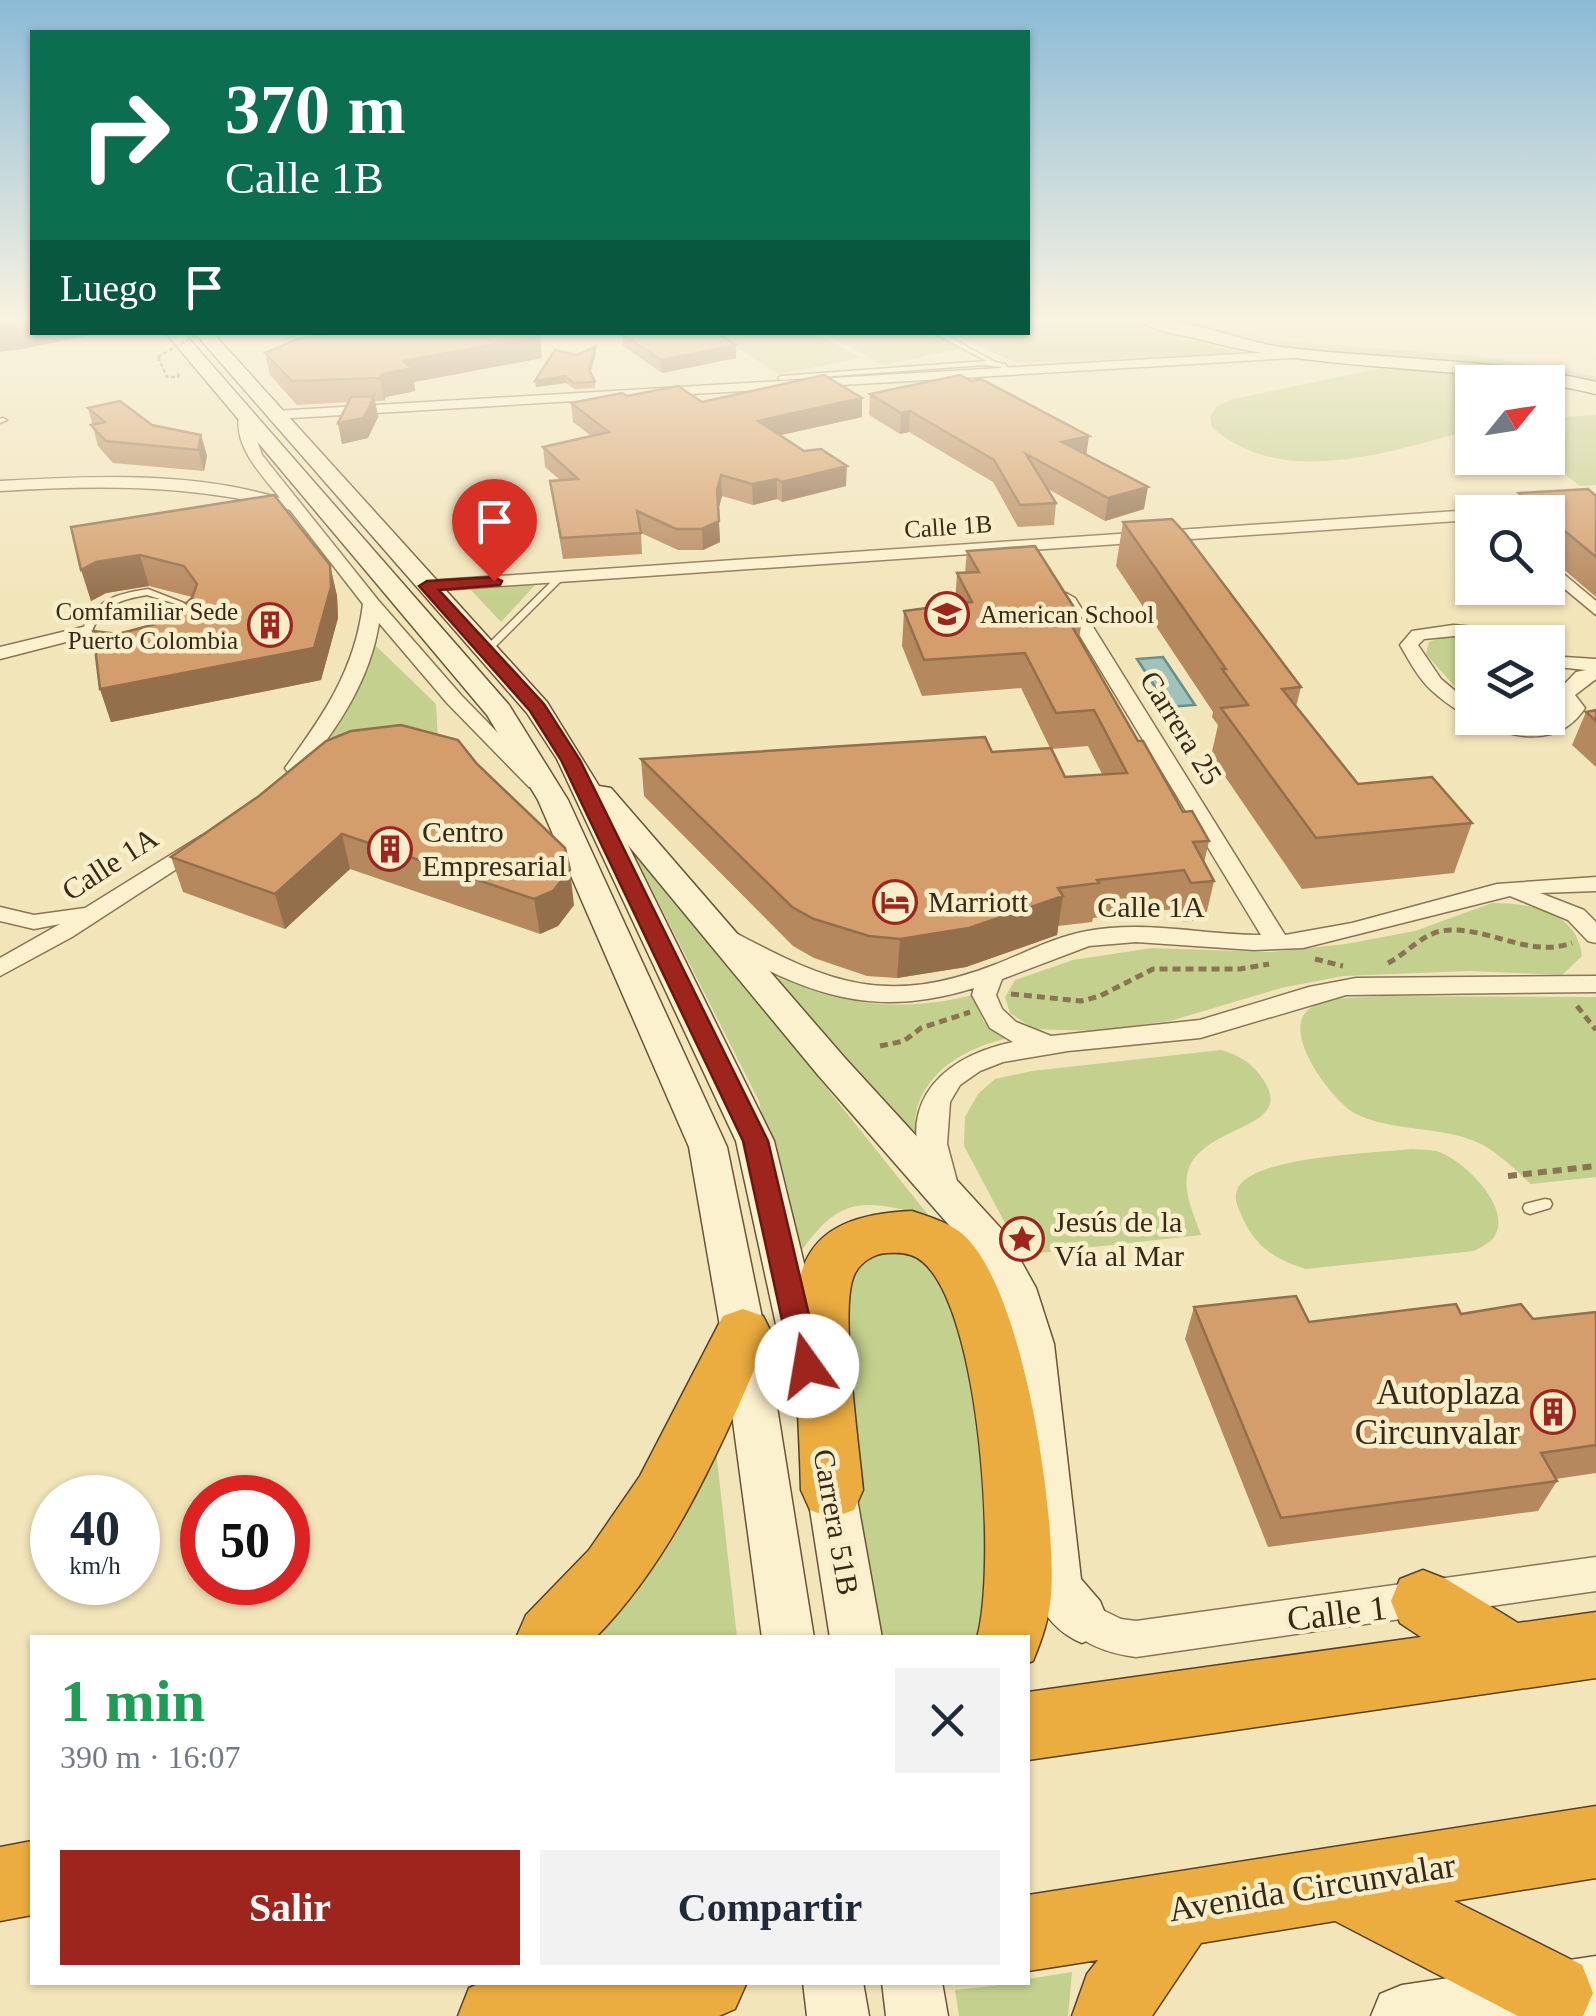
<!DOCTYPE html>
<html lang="es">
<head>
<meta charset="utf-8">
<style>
	:root { --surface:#fff; --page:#f2f2f3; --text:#1f2937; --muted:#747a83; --accent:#9e251d }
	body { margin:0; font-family:Georgia,serif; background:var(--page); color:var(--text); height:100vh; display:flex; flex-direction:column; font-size:38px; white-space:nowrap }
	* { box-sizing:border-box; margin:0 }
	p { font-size:32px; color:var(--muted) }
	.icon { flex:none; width:55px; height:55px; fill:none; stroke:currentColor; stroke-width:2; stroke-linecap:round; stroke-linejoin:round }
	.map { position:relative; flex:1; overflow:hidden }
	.side { position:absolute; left:30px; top:1635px; width:1000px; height:350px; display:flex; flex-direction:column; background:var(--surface); border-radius:0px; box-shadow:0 2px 8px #0004 }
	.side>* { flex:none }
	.banner { position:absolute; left:30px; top:30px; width:1000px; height:305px; border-radius:0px; box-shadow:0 2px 8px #0004; background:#0b6e4f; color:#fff; overflow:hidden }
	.needle { width:65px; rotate:60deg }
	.tools { position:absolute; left:1455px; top:365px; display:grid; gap:20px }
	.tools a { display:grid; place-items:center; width:110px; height:110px; border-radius:0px; background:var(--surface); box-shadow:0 2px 8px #0004; font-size:50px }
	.speed { position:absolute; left:30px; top:1475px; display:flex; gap:20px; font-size:50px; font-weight:700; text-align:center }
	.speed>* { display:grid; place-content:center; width:130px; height:130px; border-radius:50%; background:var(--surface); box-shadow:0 2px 8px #0004; line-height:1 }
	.speed small { font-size:25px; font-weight:400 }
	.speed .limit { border:15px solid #d22; background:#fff; color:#111 }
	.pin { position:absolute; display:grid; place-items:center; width:85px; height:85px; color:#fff; margin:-102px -42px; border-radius:50% 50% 50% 0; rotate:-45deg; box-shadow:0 0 10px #0007 }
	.pin .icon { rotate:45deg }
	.me { position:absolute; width:110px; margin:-55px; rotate:347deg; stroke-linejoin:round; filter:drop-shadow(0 0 8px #0008) }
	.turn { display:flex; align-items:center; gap:35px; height:210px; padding:0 30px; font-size:45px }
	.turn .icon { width:130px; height:130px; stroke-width:2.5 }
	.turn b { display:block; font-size:70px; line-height:85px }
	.then { display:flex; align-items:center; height:95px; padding:0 30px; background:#0003; gap:20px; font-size:38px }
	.round { display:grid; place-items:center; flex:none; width:105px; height:105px; border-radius:0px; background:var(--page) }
	.overview { display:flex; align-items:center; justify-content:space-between; height:170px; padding:0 30px }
	h1 { font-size:60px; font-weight:700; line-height:75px; color:#1e9e55 }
	.button { display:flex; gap:20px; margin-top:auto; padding:20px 30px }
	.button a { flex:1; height:115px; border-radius:0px; background:var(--accent); color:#fff; font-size:40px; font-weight:700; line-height:115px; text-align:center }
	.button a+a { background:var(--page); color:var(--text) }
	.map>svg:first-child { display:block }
	.green { fill:#c4d08d }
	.water { fill:#9fc2ba; stroke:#669088; stroke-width:2.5 }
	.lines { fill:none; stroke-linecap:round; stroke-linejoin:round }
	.lane-casing { stroke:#8a7453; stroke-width:3 }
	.street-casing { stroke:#8a7453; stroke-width:3 }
	.secondary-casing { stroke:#6b5436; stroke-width:3 }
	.highway-casing { stroke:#564128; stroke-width:3 }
	.path-far2 { stroke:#8a7453; stroke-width:2.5; stroke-dasharray:4 2.5; stroke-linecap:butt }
	.path-far1 { stroke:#8a7453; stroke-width:5; stroke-dasharray:8 5; stroke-linecap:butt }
	.path { stroke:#8a7453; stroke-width:6; stroke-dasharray:9 6; stroke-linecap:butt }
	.lane { fill:#fcf1ce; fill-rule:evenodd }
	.street { fill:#fcf1ce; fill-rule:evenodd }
	.secondary { fill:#fcf1ce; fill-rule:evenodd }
	.highway { fill:#ebac40; fill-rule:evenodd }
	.path-bridge { stroke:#8a7453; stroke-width:2.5; stroke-dasharray:4 2.5; stroke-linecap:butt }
	.wall { fill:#b6885d; fill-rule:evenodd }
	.shaded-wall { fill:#946f4c }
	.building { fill:#d49e6c; stroke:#946f4c; stroke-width:2.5 }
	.route { fill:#9e251d; stroke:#671813; stroke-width:2.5 }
	.labels { text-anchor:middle; stroke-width:9; stroke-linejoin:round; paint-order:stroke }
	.far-street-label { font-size:25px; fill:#372a19; stroke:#f8eeca }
	.far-poi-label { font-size:25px; fill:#372a19; stroke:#f8eeca; text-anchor:end }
	.street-label { font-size:30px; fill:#372a19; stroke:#f8eeca }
	.poi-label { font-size:30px; fill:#372a19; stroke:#f8eeca; text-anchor:start }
	.near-poi-label { font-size:35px; fill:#372a19; stroke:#f8eeca; text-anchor:end }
	.near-street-label { font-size:35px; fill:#372a19; stroke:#f8eeca }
</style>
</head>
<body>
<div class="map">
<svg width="1596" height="2016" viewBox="0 0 1596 2016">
	<rect width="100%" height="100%" fill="#f2e5ba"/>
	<path class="green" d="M1028,319H1122L1243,354L1016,363L952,333L1028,332Z
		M1158,319H1184L1276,341L1479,356L1590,375L1596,377V385L1467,361L1296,351L1227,339Z
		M712,333H816L861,358L779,374Z
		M824,333H929L960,349L883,365Z
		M1405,368L1460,375L1486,382H1472V430C1393,450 1282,491 1212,427L1210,416L1217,406L1233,399L1378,369Z
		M1596,415V485L1580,486L1543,458H1548V418Z
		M535,585L501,622L470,589Z
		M1446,636L1487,642H1472V706L1426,654L1429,642Z
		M374,644L436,704L438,740L311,757Z
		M625,836L929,1216C852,1195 836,1200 791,1265L759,1101Z
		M1492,903C1531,903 1577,911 1582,956L1562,975L1469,971L1343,976L1281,988L1170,1021L1094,1031L1034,1029L1010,1013L1005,997L1015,980L1073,960L1152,948L1270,952L1346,944L1415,931Z
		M765,972C838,1004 895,1014 973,995L984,1022L1008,1038C971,1047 934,1065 919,1102C913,1116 916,1136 914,1151Z
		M1382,996L1596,997V1177L1531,1184C1516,1171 1501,1155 1483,1145C1445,1125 1395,1133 1356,1114C1333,1102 1282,1035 1307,1011C1323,995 1361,998 1382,996Z
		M1221,1050C1239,1055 1254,1064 1264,1081C1295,1129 1207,1124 1189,1168C1181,1189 1194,1215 1201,1235L1022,1255L964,1146L965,1117L978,1094L995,1079L1032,1071Z
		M1411,1149C1419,1150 1428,1149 1436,1151C1462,1158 1514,1208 1494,1237C1490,1243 1481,1247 1474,1251L1306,1269C1276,1260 1257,1248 1243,1219C1239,1209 1233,1200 1237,1190C1248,1156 1378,1153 1411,1149Z
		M887,1244L918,1254L934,1266L978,1373L994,1637H879L844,1440L839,1332L855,1254Z
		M714,1433L737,1637L570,1638Z
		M1072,1972L1068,2016H959L955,1990L1028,1982V1979Z"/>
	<path class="water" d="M1163,657L1195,705L1168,707L1137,659Z"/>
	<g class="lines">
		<g class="lane-casing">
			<path id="lane" d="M932,332H941L995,362L1005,364L1013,374L1008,375L1001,367L984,365L781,380L778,378L781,376L986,361Z
				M0,419L3,418L7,420L0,423Z
				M558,575L565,577L489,653H483V649Z
				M148,589L184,603C185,608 187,613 187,619C184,653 132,658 108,649C97,645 90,640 82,631C96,599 116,594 148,589ZM147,595L176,604C176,608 178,618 178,621C173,648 133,651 112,645C104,642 98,637 92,631C102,605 122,599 147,595Z
				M1545,1199L1550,1200L1552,1204L1550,1208L1530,1214L1525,1212L1523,1208L1525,1204Z"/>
		</g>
		<g class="street-casing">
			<path id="street" d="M1304,350L1310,354L1309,357L275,419L268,415L275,411Z
				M239,416H249L262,455L378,600L461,695L543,779L546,783L543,787H529L447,703L379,623C370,680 338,728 302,772H288L285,768C323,716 355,670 363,604L290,510C193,484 99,485 0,491V481C94,476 188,471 280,498C261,474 234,447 239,416Z
				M1596,501V511L1497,512L1505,507Z
				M1472,510L1478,512H1472V520L427,591L418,586L427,581Z
				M1548,561L1596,601V615L1548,575Z
				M1066,593L1075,598L1285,935L1352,923L1497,884L1596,877V891L1540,893L1584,910L1596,922V943L1588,941L1568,920L1510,896L1303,948L1254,950L1136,942L1089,946L1002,979L996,995L1002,1009L1016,1022L1051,1036L1200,1020L1309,987L1356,978L1596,976V992L1346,995L1200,1038L1068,1051L1003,1062L980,1071L960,1085L950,1102L947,1144L958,1185L954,1193L944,1196L934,1193C890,1113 932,1059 1013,1042L990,1028L972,995L974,988C893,1013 835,1004 759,966C745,958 724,950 714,937L718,932H734C830,984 887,1006 994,965C1025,953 1054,937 1087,931C1145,920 1203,935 1261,935L1057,598Z
				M1453,625L1494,629L1519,642H1496L1465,635L1424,639L1418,645L1441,679L1472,705V718C1501,718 1546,737 1565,708L1555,694L1576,672L1586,670L1548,666V656L1596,659V679L1575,695L1585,708C1548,765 1468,724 1431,690C1418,678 1409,660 1400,645L1412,631Z
				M87,626L93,627V635L0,659V647Z
				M201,836L212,843L209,848L72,937L0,976V958L60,924L34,929L0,921V907L34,915L85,908Z
				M1596,1557V1591L1136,1657C1111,1654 1074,1643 1064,1618L1069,1606L1082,1600L1121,1619L1136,1621Z"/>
		</g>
		<g class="secondary-casing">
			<path id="secondary" d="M1137,319C1185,316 1233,340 1281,347C1386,360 1492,358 1596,382V394C1464,362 1326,375 1195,338C1177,334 1151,330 1137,319Z
				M165,332H183L509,705L568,800L727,1147L765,1332L814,1638H762L721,1332L689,1147L538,800L487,715Z
				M194,332H212L547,702L599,786L611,788L844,1057L1006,1234L1036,1288L1054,1344L1081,1579L1100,1601L1107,1618L1100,1635L1082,1643C1057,1633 1042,1613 1032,1589C1023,1485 1026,1348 976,1256L818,1075L628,845L774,1141L828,1361L822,1374L806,1380L790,1374L784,1361L736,1141L557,759L527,713Z
				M828,1450L845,1456L852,1471L882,1638H830L804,1471L811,1456Z
				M1596,1956V2016H1371L1380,1994L1402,1985Z
				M803,1982H863L869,2016H807Z
				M882,1982H942L948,2016H886Z"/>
		</g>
		<g class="highway-casing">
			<path id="highway" d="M912,1211C927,1216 947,1222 960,1232C1023,1281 1057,1517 1051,1595C1049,1619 1042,1639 1033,1661L1028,1663V1638H977C997,1567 981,1312 923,1262C913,1253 901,1252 888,1253C874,1253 858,1263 853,1278C840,1314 859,1445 863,1490L854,1510L832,1518L810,1510L801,1490C800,1451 798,1413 796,1374C791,1274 794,1216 912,1211Z
				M743,1309L763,1316L771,1332C724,1438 678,1554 595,1638H516L526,1615L589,1550L640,1476L723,1316Z
				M1423,1570L1446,1579L1518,1623L1596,1612V1678L1028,1760V1692L1421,1637L1400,1623L1391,1601L1400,1579Z
				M1596,1806V1878L1454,1901L1582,1965L1593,1993L1583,2016H1518L1335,1921L1201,1943L1152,2016H1072L1087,1974L1098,1960L1028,1971V1895Z
				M32,1841V1915L0,1921V1847Z
				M483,1982H747L735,2009L719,2016H458L469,1988Z"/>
		</g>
		<path class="path-far2" d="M138,332L142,337
			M158,357L167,377H178L179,372"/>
		<path class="path-far1" d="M1315,959L1343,966
			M1388,963C1406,954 1421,935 1441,931C1486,924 1527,959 1572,943
			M1011,994L1081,1001L1100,996L1153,969H1240L1269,964
			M1577,1006L1596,1030
			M880,1046L904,1041L921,1028L970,1012"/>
		<path class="path" d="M1508,1176L1596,1166"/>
		<use href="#lane" class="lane"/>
		<use href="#street" class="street"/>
		<use href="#secondary" class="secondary"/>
		<use href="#highway" class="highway"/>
		<path class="path-bridge" d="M158,357L201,332"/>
	</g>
	<path class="wall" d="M323,332H535L542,358L414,382L415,391L386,397L384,401H375L378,417L368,438L342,444L338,423L349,402L297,405L270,375L265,353L325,335Z
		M622,334L736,358L662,373L623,346Z
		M596,354L590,373L595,382V388L575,389L566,383L536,387L577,355Z
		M870,394L1086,455L1144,509L1105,521L1048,489L1056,503L1054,525L1018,527L993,482L909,432L900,434L869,415Z
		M627,396L702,402L862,398V417L780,435L846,486L782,502L777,499L753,505L722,496L718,509L720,542L703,550H678L641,533L642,554L563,559L550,481L560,480L545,467L543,447L591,436L573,422L571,403Z
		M88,408L152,425L201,435L207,456L204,471L113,463L98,446Z
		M1519,493L1596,496V597L1548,556V512H1512Z
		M1123,522L1301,687L1296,707L1358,784L1472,823L1454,873L1302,889L1211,756L1218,725L1212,717L1213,712L1116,566Z
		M71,527L330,565L337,596L338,618L321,680L111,722L100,689L118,634L167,621L192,597L149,586L106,593L91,601Z
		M967,551L1082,620L1079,639L1138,741L1183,812L1209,841L1204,863L1214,881L1205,920L1182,922L1176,909L1093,918L1092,922L1058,926L1057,935L966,967L897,978L867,976L814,958L793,946L644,796L641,759L992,752L1050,748L1021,688L922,696L902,646L904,611L955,604L957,573H965ZM1088,746L1102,774L1065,777L1052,749Z
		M1596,710V767L1572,745L1586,712Z
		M259,796L574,905L558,926L540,934L350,869L285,929L183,892L171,857Z
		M1194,1307L1309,1322L1461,1314L1533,1319L1596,1312V1473L1556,1479L1557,1481L1538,1511L1268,1547L1185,1339Z"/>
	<path class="shaded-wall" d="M0,319H32V332H105L23,349L0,352Z
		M540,336L542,358L414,382L415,391L386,397L384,401L380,378L382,374L403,361Z
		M736,345V358L662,373L661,360Z
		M595,347L596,354L589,376V369Z
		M565,376L566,383L536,387L535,381Z
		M374,396L378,417L368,438L342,444L338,423Z
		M862,398V417L759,440L758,421Z
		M910,411L909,432L900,434L901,413Z
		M201,435L207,456L204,471L198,450Z
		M1089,436L1086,457L1062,442Z
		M847,466L846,486L782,502V482Z
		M721,475L722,496L718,511L717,490Z
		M777,479V499L753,505L752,484Z
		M1148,487L1144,509L1105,521L1108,498Z
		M719,521L720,542L703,550L702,529Z
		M140,555L149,586L106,593L91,601L81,570L96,562Z
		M330,565L337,596L338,618L321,680L111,722L100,689Z
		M342,834L350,869L285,929L275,894Z
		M570,870L574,905L558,926L540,934L534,899Z
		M1063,896L1057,935L966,967L897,978L900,939Z"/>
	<path class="building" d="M332,332H535L540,336L403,361L412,368L382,374L380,378L292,381L265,353L297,339L331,334Z
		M628,332H715L736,345L661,360L622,334Z
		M595,347L589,369L595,382L574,383L565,376L535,381L555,350L577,355Z
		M824,375L862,398L758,421L804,451L821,449L847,466L782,482L777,479L752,484L721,475L717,490L719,521L702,529H676L637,511L641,533L561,538L550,481L578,479L543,447L609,432L571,403L622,393L627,396L678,386L702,402Z
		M960,375L971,381L981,379L1089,436L1062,442L1148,487L1108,498L1026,454L1056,503L1020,505L994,460L910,411L901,413L870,394Z
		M374,396L364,418L338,423L351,397Z
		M120,401L152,425L201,435L198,450L106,441L91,425L105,422L88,408Z
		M1588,489L1596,496V557L1548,517V512H1542L1519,493Z
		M274,495L330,565L331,587L314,648L100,689L93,631L118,634L167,621L192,598L197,584L184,566L140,555L96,562L81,570L71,527Z
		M1172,519L1185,533L1301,687L1282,689L1358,784L1432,777L1472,823L1316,838L1221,708L1248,705L1222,669H1226L1123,522Z
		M1035,546L1082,620L1069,621L1138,741H1143L1183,812L1192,811L1209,841L1193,842L1214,881L1191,883L1184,870L1097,880L1099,883L1058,888L1063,896L969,928L900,939L869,936L814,919L792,907L641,759L985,737L992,752L1051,748L1065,777L1127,773L1094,710L1056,713L1025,653L924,660L904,611L972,602L957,573L979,572L967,551Z
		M1596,710V721L1586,712Z
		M401,725L458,740L477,764L565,848L570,870L553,891L534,899L342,834L275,894L171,857L259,796L326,741L351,731Z
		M1296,1296L1309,1322L1456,1304L1461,1314L1521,1304L1533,1319L1596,1312V1445L1541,1453L1557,1481L1281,1518L1194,1307Z"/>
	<linearGradient id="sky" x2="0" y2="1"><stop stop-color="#8bbad6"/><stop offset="0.53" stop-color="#f9f3e0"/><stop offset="1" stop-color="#f9f3e0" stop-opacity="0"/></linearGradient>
	<rect width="1596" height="601" fill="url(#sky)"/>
	<path class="route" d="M494,577L502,581L500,585L439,590L544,704L580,760L768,1141L821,1366L817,1375L807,1378L797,1375L792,1366L743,1141L561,760L530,711L419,586L427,581Z"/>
	<defs>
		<g id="school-ring" transform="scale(2.25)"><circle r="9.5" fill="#f8eeca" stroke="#9e251d" stroke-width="1.5"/><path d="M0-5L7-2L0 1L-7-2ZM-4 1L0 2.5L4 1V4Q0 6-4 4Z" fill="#9e251d"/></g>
		<g id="building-ring" transform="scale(2.25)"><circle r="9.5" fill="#f8eeca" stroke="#9e251d" stroke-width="1.5"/><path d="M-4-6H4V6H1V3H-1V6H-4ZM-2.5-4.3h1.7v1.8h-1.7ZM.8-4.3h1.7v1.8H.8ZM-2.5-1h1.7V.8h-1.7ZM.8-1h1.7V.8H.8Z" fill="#9e251d"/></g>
		<g id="hotel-ring" transform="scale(2.25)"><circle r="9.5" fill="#f8eeca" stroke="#9e251d" stroke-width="1.5"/><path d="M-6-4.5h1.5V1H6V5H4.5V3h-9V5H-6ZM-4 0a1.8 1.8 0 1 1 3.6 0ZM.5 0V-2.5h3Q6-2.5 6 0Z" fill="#9e251d"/></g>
		<g id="sight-ring" transform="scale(2.25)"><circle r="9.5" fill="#f8eeca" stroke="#9e251d" stroke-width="1.5"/><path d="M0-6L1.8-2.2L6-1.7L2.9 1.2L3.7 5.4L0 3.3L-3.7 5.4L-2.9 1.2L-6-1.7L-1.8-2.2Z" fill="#9e251d"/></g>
	</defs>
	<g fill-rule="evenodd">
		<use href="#school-ring" x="947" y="614"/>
		<use href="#building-ring" x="270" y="625"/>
		<use href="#building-ring" x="390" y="849"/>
		<use href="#hotel-ring" x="895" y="902"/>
		<use href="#sight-ring" x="1022" y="1239"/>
		<use href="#building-ring" x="1553" y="1412"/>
	</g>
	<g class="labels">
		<g class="far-street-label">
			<text transform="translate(948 526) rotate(-4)" y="9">Calle 1B</text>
		</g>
		<g class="far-poi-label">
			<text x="238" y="620">Comfamiliar Sede<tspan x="238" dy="29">Puerto Colombia</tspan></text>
			<text x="980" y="623" text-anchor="start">American School</text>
		</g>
		<g class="street-label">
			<text transform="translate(1181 728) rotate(58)" y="10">Carrera 25</text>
			<text transform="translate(110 864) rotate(-33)" y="10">Calle 1A</text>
			<text x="1151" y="917">Calle 1A</text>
			<text transform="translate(836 1522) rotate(80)" y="10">Carrera 51B</text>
		</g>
		<g class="poi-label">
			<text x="422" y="842">Centro<tspan x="422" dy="34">Empresarial</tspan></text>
			<text x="928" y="912">Marriott</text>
			<text x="1054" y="1232">Jesús de la<tspan x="1054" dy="34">Vía al Mar</tspan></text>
		</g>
		<g class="near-poi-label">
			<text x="1520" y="1404">Autoplaza<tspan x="1520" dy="40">Circunvalar</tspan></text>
		</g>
		<g class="near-street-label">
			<text transform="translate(1337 1613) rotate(-7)" y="12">Calle 1</text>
			<text transform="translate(1312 1887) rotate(-9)" y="12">Avenida Circunvalar</text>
		</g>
	</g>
</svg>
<div class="tools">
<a><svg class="needle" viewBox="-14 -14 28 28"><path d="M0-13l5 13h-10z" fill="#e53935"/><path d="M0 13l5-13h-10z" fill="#747a83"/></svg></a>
<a><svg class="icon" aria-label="search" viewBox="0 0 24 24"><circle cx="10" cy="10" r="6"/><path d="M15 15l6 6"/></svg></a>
<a><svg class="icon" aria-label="layers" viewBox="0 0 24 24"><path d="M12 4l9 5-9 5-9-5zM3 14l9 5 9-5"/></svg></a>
</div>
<div class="speed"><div>40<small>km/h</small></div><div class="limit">50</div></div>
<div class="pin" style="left:494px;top:581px;background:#d93025"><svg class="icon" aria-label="arrive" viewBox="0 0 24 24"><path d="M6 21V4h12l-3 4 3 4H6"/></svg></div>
<svg class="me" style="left:807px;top:1366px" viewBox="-20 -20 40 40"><circle r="19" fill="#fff"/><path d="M0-13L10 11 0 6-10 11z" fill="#9e251d"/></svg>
<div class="banner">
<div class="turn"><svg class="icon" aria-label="right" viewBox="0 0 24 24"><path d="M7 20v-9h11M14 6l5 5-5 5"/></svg><div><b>370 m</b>Calle 1B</div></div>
<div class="then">Luego<svg class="icon" aria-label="arrive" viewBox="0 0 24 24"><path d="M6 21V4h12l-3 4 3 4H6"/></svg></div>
</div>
<section class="side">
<div class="overview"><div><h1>1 min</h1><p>390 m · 16:07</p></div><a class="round"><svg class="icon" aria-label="close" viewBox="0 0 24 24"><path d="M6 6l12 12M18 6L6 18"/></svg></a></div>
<div class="button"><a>Salir</a><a>Compartir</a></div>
</section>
</div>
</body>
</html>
